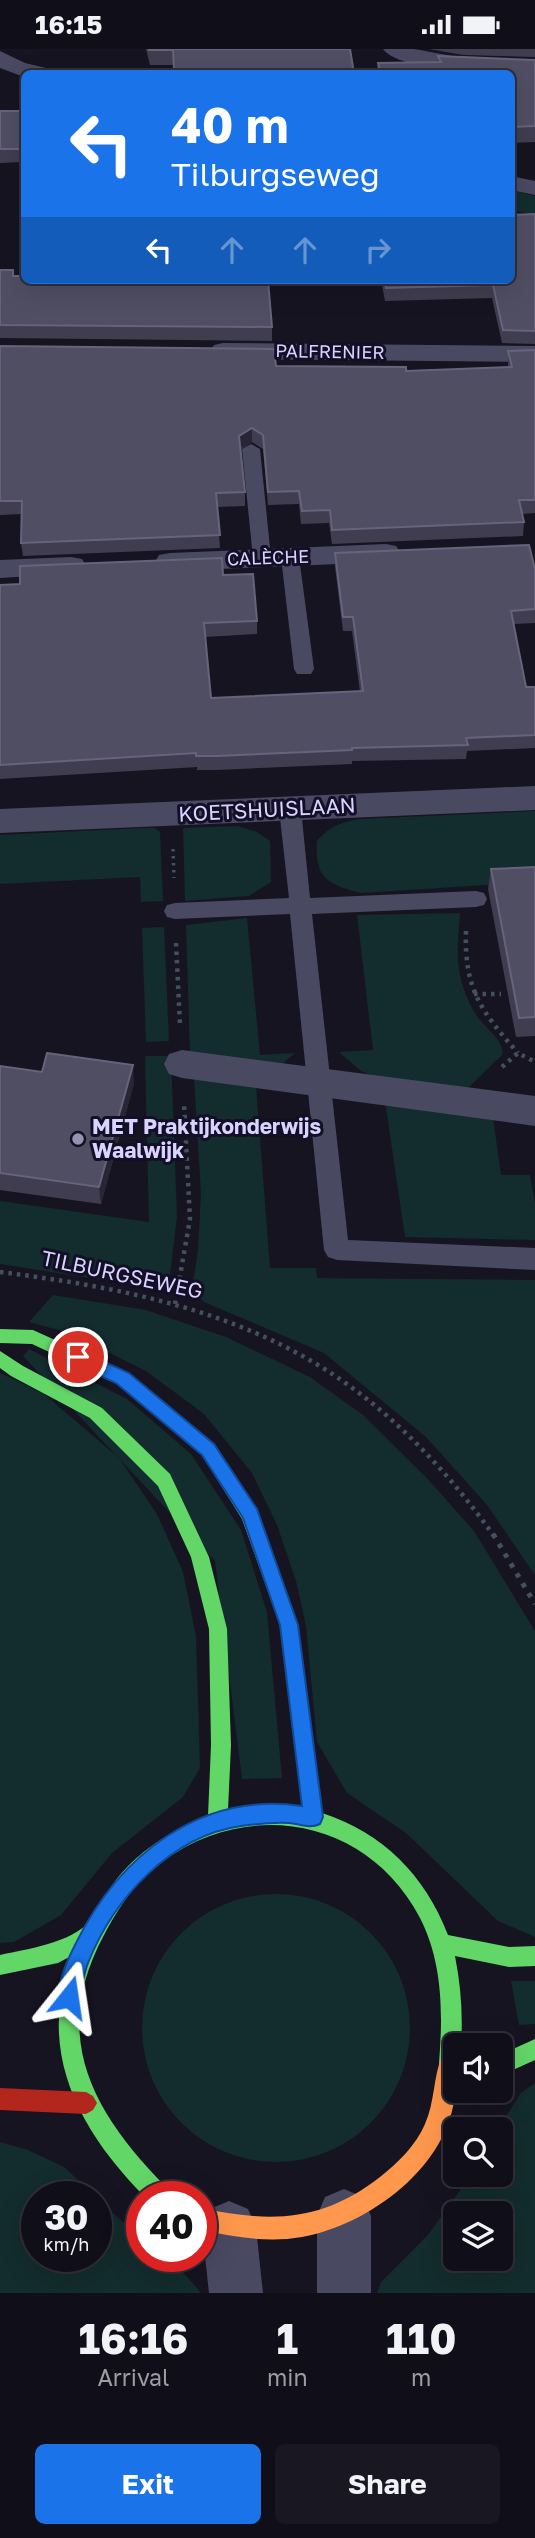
<!DOCTYPE html>
<html lang="en">
<head>
<meta charset="utf-8">
<style>
	:root { --surface:#100f19; --page:#191822; --text:#f1f3f6; --muted:#9c9ca2; --line:#302f38; --accent:#1a73e8 }
	body { margin:0; font-family:"Golos Text",sans-serif; background:var(--page); color:var(--text); height:100vh; display:flex; flex-direction:column; font-size:26px; white-space:nowrap }
	* { box-sizing:border-box; margin:0 }
	p { font-size:23px; color:var(--muted) }
	.icon { flex:none; width:38px; height:38px; fill:none; stroke:currentColor; stroke-width:2; stroke-linecap:round; stroke-linejoin:round }
	.map { position:relative; height:2244px; overflow:hidden }
	.sheet { display:flex; flex-direction:column; background:var(--surface); flex:1 }
	.sheet>* { flex:none }
	.top-card { position:absolute; left:21px; top:21px; width:494px; height:214px; border-radius:10px; box-shadow:0 7px 28px #0002,0 0 0 2px var(--line); background:#1a73e8; color:#fff; overflow:hidden }
	.buttons { position:absolute; left:443px; top:1984px; display:grid; gap:14px }
	.buttons a { display:grid; place-items:center; width:70px; height:70px; border-radius:10px; background:var(--surface); box-shadow:0 7px 28px #0002,0 0 0 2px var(--line); font-size:35px }
	.speed { position:absolute; left:21px; top:2132px; display:flex; gap:14px; font-size:35px; font-weight:700; text-align:center }
	.speed>* { display:grid; place-content:center; width:91px; height:91px; border-radius:50%; background:var(--surface); box-shadow:0 7px 28px #0002,0 0 0 2px var(--line); line-height:1 }
	.speed small { font-size:18px; font-weight:400 }
	.speed .limit { border:10px solid #d22; background:#fff; color:#111 }
	.pin { position:absolute; display:grid; place-items:center; width:60px; height:60px; color:#fff; margin:-30px; border:4px solid #fff; border-radius:50%; box-shadow:0 2px 7px #0007 }
	.me { position:absolute; width:77px; margin:-38px; rotate:15deg; stroke-linejoin:round; filter:drop-shadow(0 0 5px #0008) }
	.turn { display:flex; align-items:center; gap:24px; height:147px; padding:0 35px; font-size:32px }
	.turn .icon { width:91px; height:91px; stroke-width:2.5 }
	.turn b { display:block; font-size:49px; line-height:60px }
	.lanes { display:flex; align-items:center; height:66px; padding:0 35px; background:#0003; justify-content:center; gap:35px; direction:ltr }
	.lanes .off { opacity:.35 }
	.eta { display:flex; justify-content:space-evenly; align-items:center; height:119px; text-align:center }
	.eta b { font-size:42px; font-weight:700; line-height:49px }
	.button { display:flex; gap:14px; margin-top:auto; padding:14px 35px }
	.button a { flex:1; height:80px; border-radius:10px; background:var(--accent); color:#fff; font-size:28px; font-weight:700; line-height:80px; text-align:center }
	.button a+a { background:var(--page); color:var(--text) }
	.status { display:flex; justify-content:space-between; align-items:center; height:49px; padding:0 35px; background:var(--surface); direction:ltr }
	.status svg { height:19px; fill:currentColor }
	.map>svg:first-child { display:block }
	.green { fill:#132c2d; fill-rule:evenodd }
	.lines { fill:none; stroke-linecap:round; stroke-linejoin:round }
	.path-far2 { stroke:#44505f; stroke-width:3.5; stroke-dasharray:2.5 4.5; stroke-linecap:butt }
	.path-far1 { stroke:#44505f; stroke-width:4.5; stroke-dasharray:3.5 5; stroke-linecap:butt }
	.path { stroke:#44505f; stroke-width:5; stroke-dasharray:4.5 7; stroke-linecap:butt }
	.lane { fill:#4a4962; fill-rule:evenodd }
	.street { fill:#4a4962; fill-rule:evenodd }
	.fast { fill:#63d668; fill-rule:evenodd }
	.slow { fill:#ff974d; fill-rule:evenodd }
	.jam { fill:#b3261e; fill-rule:evenodd }
	.wall { fill:#403d50 }
	.shaded-wall { fill:#282635 }
	.building { fill:#504e63; stroke:#66637b; stroke-width:2 }
	.route { fill:#1a73e8; stroke:#114b97; stroke-width:2 }
	.poi-dot { fill:#9591b1; stroke:#130f26; stroke-width:2.5 }
	.labels { text-anchor:middle; stroke-width:6; stroke-linejoin:round; paint-order:stroke }
	.far-street-label { font-size:18px; fill:#d9d4ff; stroke:#130f26 }
	.street-label { font-size:21px; fill:#d9d4ff; stroke:#130f26 }
	.poi-label { font-size:21px; font-weight:bold; fill:#d9d4ff; stroke:#130f26; text-anchor:start }
</style>
</head>
<body>
<div class="status"><b>16:15</b><svg viewBox="0 0 49 12"><path d="M0 12V9h3v3zM5 12V6h3v6zM10 12V3h3v9zM15 12V0h3v12zM26 1h20v11H26zM47 4h2v5h-2z"/></svg></div>
<div class="map">
<svg width="535" height="2244" viewBox="0 0 535 2244">
	<rect width="100%" height="100%" fill="#161421"/>
	<path class="green" d="M511,141L535,147V166L511,161Z
		M535,762V833L361,844C328,836 314,829 317,792C330,777 340,774 359,770Z
		M238,777L257,783L270,792L271,833L249,847L185,852L183,779Z
		M141,779H155L160,783L163,852L141,853L140,828L0,835V786Z
		M460,864C457,903 454,925 473,961C481,977 502,987 503,1005L468,1039L373,1027L361,1022L339,1003L373,1001L357,866Z
		M247,869L260,1006L295,1004L281,1016L190,1005L186,876Z
		M164,878L169,992L146,993L142,879Z
		M145,1007H171L177,1168L170,1226L162,1235L135,1236L0,1215V1152L149,1173Z
		M194,1030L256,1037L270,1219H316L317,1229L535,1231V1526L487,1456L426,1388L324,1304L204,1253L192,1242L198,1200L201,1145Z
		M385,1052L493,1068L501,1126H530L535,1154V1191L405,1188Z
		M53,1246L146,1261L226,1288L310,1328L363,1366L426,1428L474,1482L535,1582V1888L498,1872L406,1784L347,1744L317,1693L306,1577L296,1532L277,1476L252,1424L204,1365L146,1322L69,1284L29,1273Z
		M29,1300L127,1350L191,1405L241,1481L267,1563L282,1729L242,1730L215,1512L23,1307Z
		M0,1324L44,1345L119,1409L157,1465L183,1523L196,1587L200,1719L183,1748L112,1804L61,1866L14,1893L0,1894Z
		M142 1979a134 134 0 1 1 268 0a134 134 0 1 1-268 0Z
		M511,1932H535V1975L519,1976Z
		M535,2034V2244H377L381,2233L428,2186L471,2126H500V2081H497L521,2044ZM455,2165H500V2210H455Z
		M0,2093L28,2101L64,2118L142,2191V2207C171,2207 183,2222 201,2244H0ZM37,2147H96V2207H37Z"/>
	<g class="lines">
		<path class="path-far2" d="M173,800L174,829"/>
		<path class="path-far1" d="M466,882C464,940 481,962 518,1004
			M176,894L180,976
			M474,945H501
			M502,1018L518,1004L535,1013
			M0,1223C104,1236 213,1256 306,1309C381,1351 444,1417 494,1487
			M175,1255L190,1170L184,1055"/>
		<path class="path" d="M493,1485L535,1555"/>
		<path class="lane" d="M251,395L260,400L271,509L262,515L253,509L242,400Z
			M290,502L299,508L314,620L311,625H297L294,620L281,508Z
			M290,753L298,755L301,760L310,849L476,842L484,844L487,850L484,856L476,858L312,865L348,1191L535,1199V1221L337,1211L328,1208L324,1201L290,865L175,870L167,868L164,862L167,856L175,854L289,849L279,760L282,755Z"/>
		<path class="street" d="M383,0H414L463,9L535,11V25C506,25 400,24 383,0Z
			M0,2L25,14L46,19L49,24H24V28L0,19Z
			M511,127L535,132V146L511,141Z
			M223,294L535,297V313L223,310L214,308L210,302L214,296Z
			M386,495L396,497L401,504L396,511L386,513L170,522L159,520L155,513L159,506L170,504Z
			M71,508L82,510L86,517L82,524L0,529V511Z
			M535,737V761L0,784V760Z
			M182,1001L535,1047V1077L182,1029L169,1025L164,1015L169,1005Z
			M344,2140L363,2148L371,2167V2244H317V2167L325,2148Z
			M229,2152L248,2160L256,2179L263,2244H209L202,2179L210,2160Z"/>
		<path class="fast" d="M0,1280L33,1281L128,1324L214,1396L256,1460L298,1576L322,1764C383,1784 425,1826 448,1886L509,1898L535,1897V1917L509,1918L455,1907C461,1937 463,1967 461,1997H455V2022L449,2024L442,2021L439,2014C443,1965 443,1914 420,1869C369,1771 251,1748 163,1812C137,1830 119,1858 104,1886C49,1988 93,2064 167,2139L170,2147H144C78,2080 35,2000 73,1906L58,1914L0,1926V1906C27,1900 71,1894 90,1872C99,1861 104,1846 113,1835C138,1801 170,1783 208,1767L211,1696L209,1580L191,1508L158,1437L90,1369L11,1327L0,1319V1302L23,1317L102,1359L170,1425L209,1508L227,1580L231,1696L228,1761C253,1755 277,1755 302,1759L280,1576L242,1470L202,1406L116,1334L32,1295L0,1294Z
			M535,1990V2011L500,2027V2006Z"/>
		<path class="slow" d="M449,2004L455,2006C455,2018 456,2032 455,2043C450,2117 369,2176 302,2188C268,2194 234,2188 201,2181V2159C271,2174 322,2173 380,2128C398,2114 416,2096 425,2075C435,2053 433,2028 442,2007Z"/>
		<path class="jam" d="M0,2039L86,2043L93,2047L97,2054L93,2061L86,2065L0,2061Z"/>
	</g>
	<path class="wall" d="M146,0H350L354,24H174V16H150Z
		M429,0H535V8L463,6Z
		M438,7L535,11V93L511,94V24H377L378,14L438,13Z
		M0,62H24V144H22L21,131L22,113L0,114Z
		M535,165V295L502,294L492,249L385,252L381,231H511Z
		M0,221H13L14,227L272,278V292L0,289Z
		M0,297L276,317L406,322L508,318V302L535,301V464L522,465L524,473L523,487L332,495L329,474L301,475L299,455L268,456L263,400L252,393L241,400L245,443V457L217,458L220,499L23,507L21,494L22,465L0,466Z
		M335,504L535,520V574L514,575L526,638H535V699L467,702L466,710L352,712V715L217,721H197V718L0,730V536L223,526L257,572V585L205,588L211,649L360,643L352,582H343L335,518Z
		M535,818V987L516,988L488,840L491,820Z
		M0,1017L134,1034L101,1155L0,1141Z"/>
	<path class="shaded-wall" d="M252,379V393L239,400V387Z
		M133,1016L134,1034L101,1155L99,1138Z"/>
	<path class="building" d="M149,0H350L354,24H228L227,20H174L173,1H149Z
		M438,7L535,11V77L511,78V24H380L378,14L441,13Z
		M0,62H24V131H21L23,93V100H0Z
		M535,165V282L503,281L493,236L386,239L384,231H511V166Z
		M0,221H13V227H24V231H268L272,278L0,276Z
		M0,297L274,300L276,317L406,318V322L512,318L508,302L535,301V451H519L524,473L332,481L330,461L302,462L299,442L268,443L263,386L252,379L239,387L245,443L216,444L220,486L21,494L22,452H0Z
		M529,496L535,520V560L511,562L526,638H535V686L466,689L468,696L352,699V701L217,707H196V704L0,716V536L20,535V517L222,509L223,526L253,525L257,572L204,574L211,649L363,642L353,568H343L335,504Z
		M535,818V968L519,969L491,820Z
		M47,1004L133,1016L99,1138L0,1124V1017L42,1023Z"/>
	<path class="route" d="M78,1301L129,1324L214,1395L257,1460L298,1576L323,1768L320,1775C310,1780 300,1775 289,1774C274,1773 256,1775 241,1777C170,1787 113,1851 88,1914C83,1927 81,1942 76,1955L69,1958L61,1955C54,1938 68,1910 76,1894C119,1807 200,1742 302,1757L280,1576L243,1469L202,1406L116,1334L72,1314L69,1308L72,1303Z"/>
	<circle class="poi-dot" cx="78" cy="1090" r="7"/>
	<g class="labels">
		<g class="far-street-label">
			<text transform="translate(330 303) rotate(1)" y="6">PALFRENIER</text>
			<text transform="translate(268 509) rotate(-2)" y="6">CALÈCHE</text>
		</g>
		<g class="street-label">
			<text transform="translate(267 761) rotate(-3)" y="7">KOETSHUISLAAN</text>
			<text transform="translate(122 1226) rotate(12)" y="7">TILBURGSEWEG</text>
		</g>
		<g class="poi-label">
			<text x="92" y="1085">MET Praktijkonderwijs<tspan x="92" dy="24">Waalwijk</tspan></text>
		</g>
	</g>
</svg>
<div class="buttons">
<a><svg class="icon" aria-label="sound" viewBox="0 0 24 24"><path d="M4 9h4l5-4v14l-5-4H4zM17 9q2 3 0 6"/></svg></a>
<a><svg class="icon" aria-label="search" viewBox="0 0 24 24"><circle cx="10" cy="10" r="6"/><path d="M15 15l6 6"/></svg></a>
<a><svg class="icon" aria-label="layers" viewBox="0 0 24 24"><path d="M12 4l9 5-9 5-9-5zM3 14l9 5 9-5"/></svg></a>
</div>
<div class="speed"><div>30<small>km/h</small></div><div class="limit">40</div></div>
<div class="pin" style="left:78px;top:1308px;background:#d93025"><svg class="icon" aria-label="arrive" viewBox="0 0 24 24"><path d="M6 21V4h12l-3 4 3 4H6"/></svg></div>
<svg class="me" style="left:69px;top:1948px" viewBox="-20 -20 40 40"><path d="M0-17L14 15 0 8-14 15z" fill="#1a73e8" stroke="#fff" stroke-width="4"/></svg>
<div class="top-card">
<div class="turn"><svg class="icon" aria-label="left" viewBox="0 0 24 24"><path d="M17 20v-9H6M10 6l-5 5 5 5"/></svg><div><b>40 m</b>Tilburgseweg</div></div>
<div class="lanes"><svg class="icon" aria-label="left" viewBox="0 0 24 24"><path d="M17 20v-9H6M10 6l-5 5 5 5"/></svg><svg class="icon off" aria-label="ahead" viewBox="0 0 24 24"><path d="M12 20V5M6 11l6-6 6 6"/></svg><svg class="icon off" aria-label="ahead" viewBox="0 0 24 24"><path d="M12 20V5M6 11l6-6 6 6"/></svg><svg class="icon off" aria-label="right" viewBox="0 0 24 24"><path d="M7 20v-9h11M14 6l5 5-5 5"/></svg></div>
</div>
</div>
<section class="sheet">
<div class="eta">
<div><b>16:16</b><p>Arrival</p></div>
<div><b>1</b><p>min</p></div>
<div><b>110</b><p>m</p></div>
</div>
<div class="button"><a>Exit</a><a>Share</a></div>
</section>
</body>
</html>
